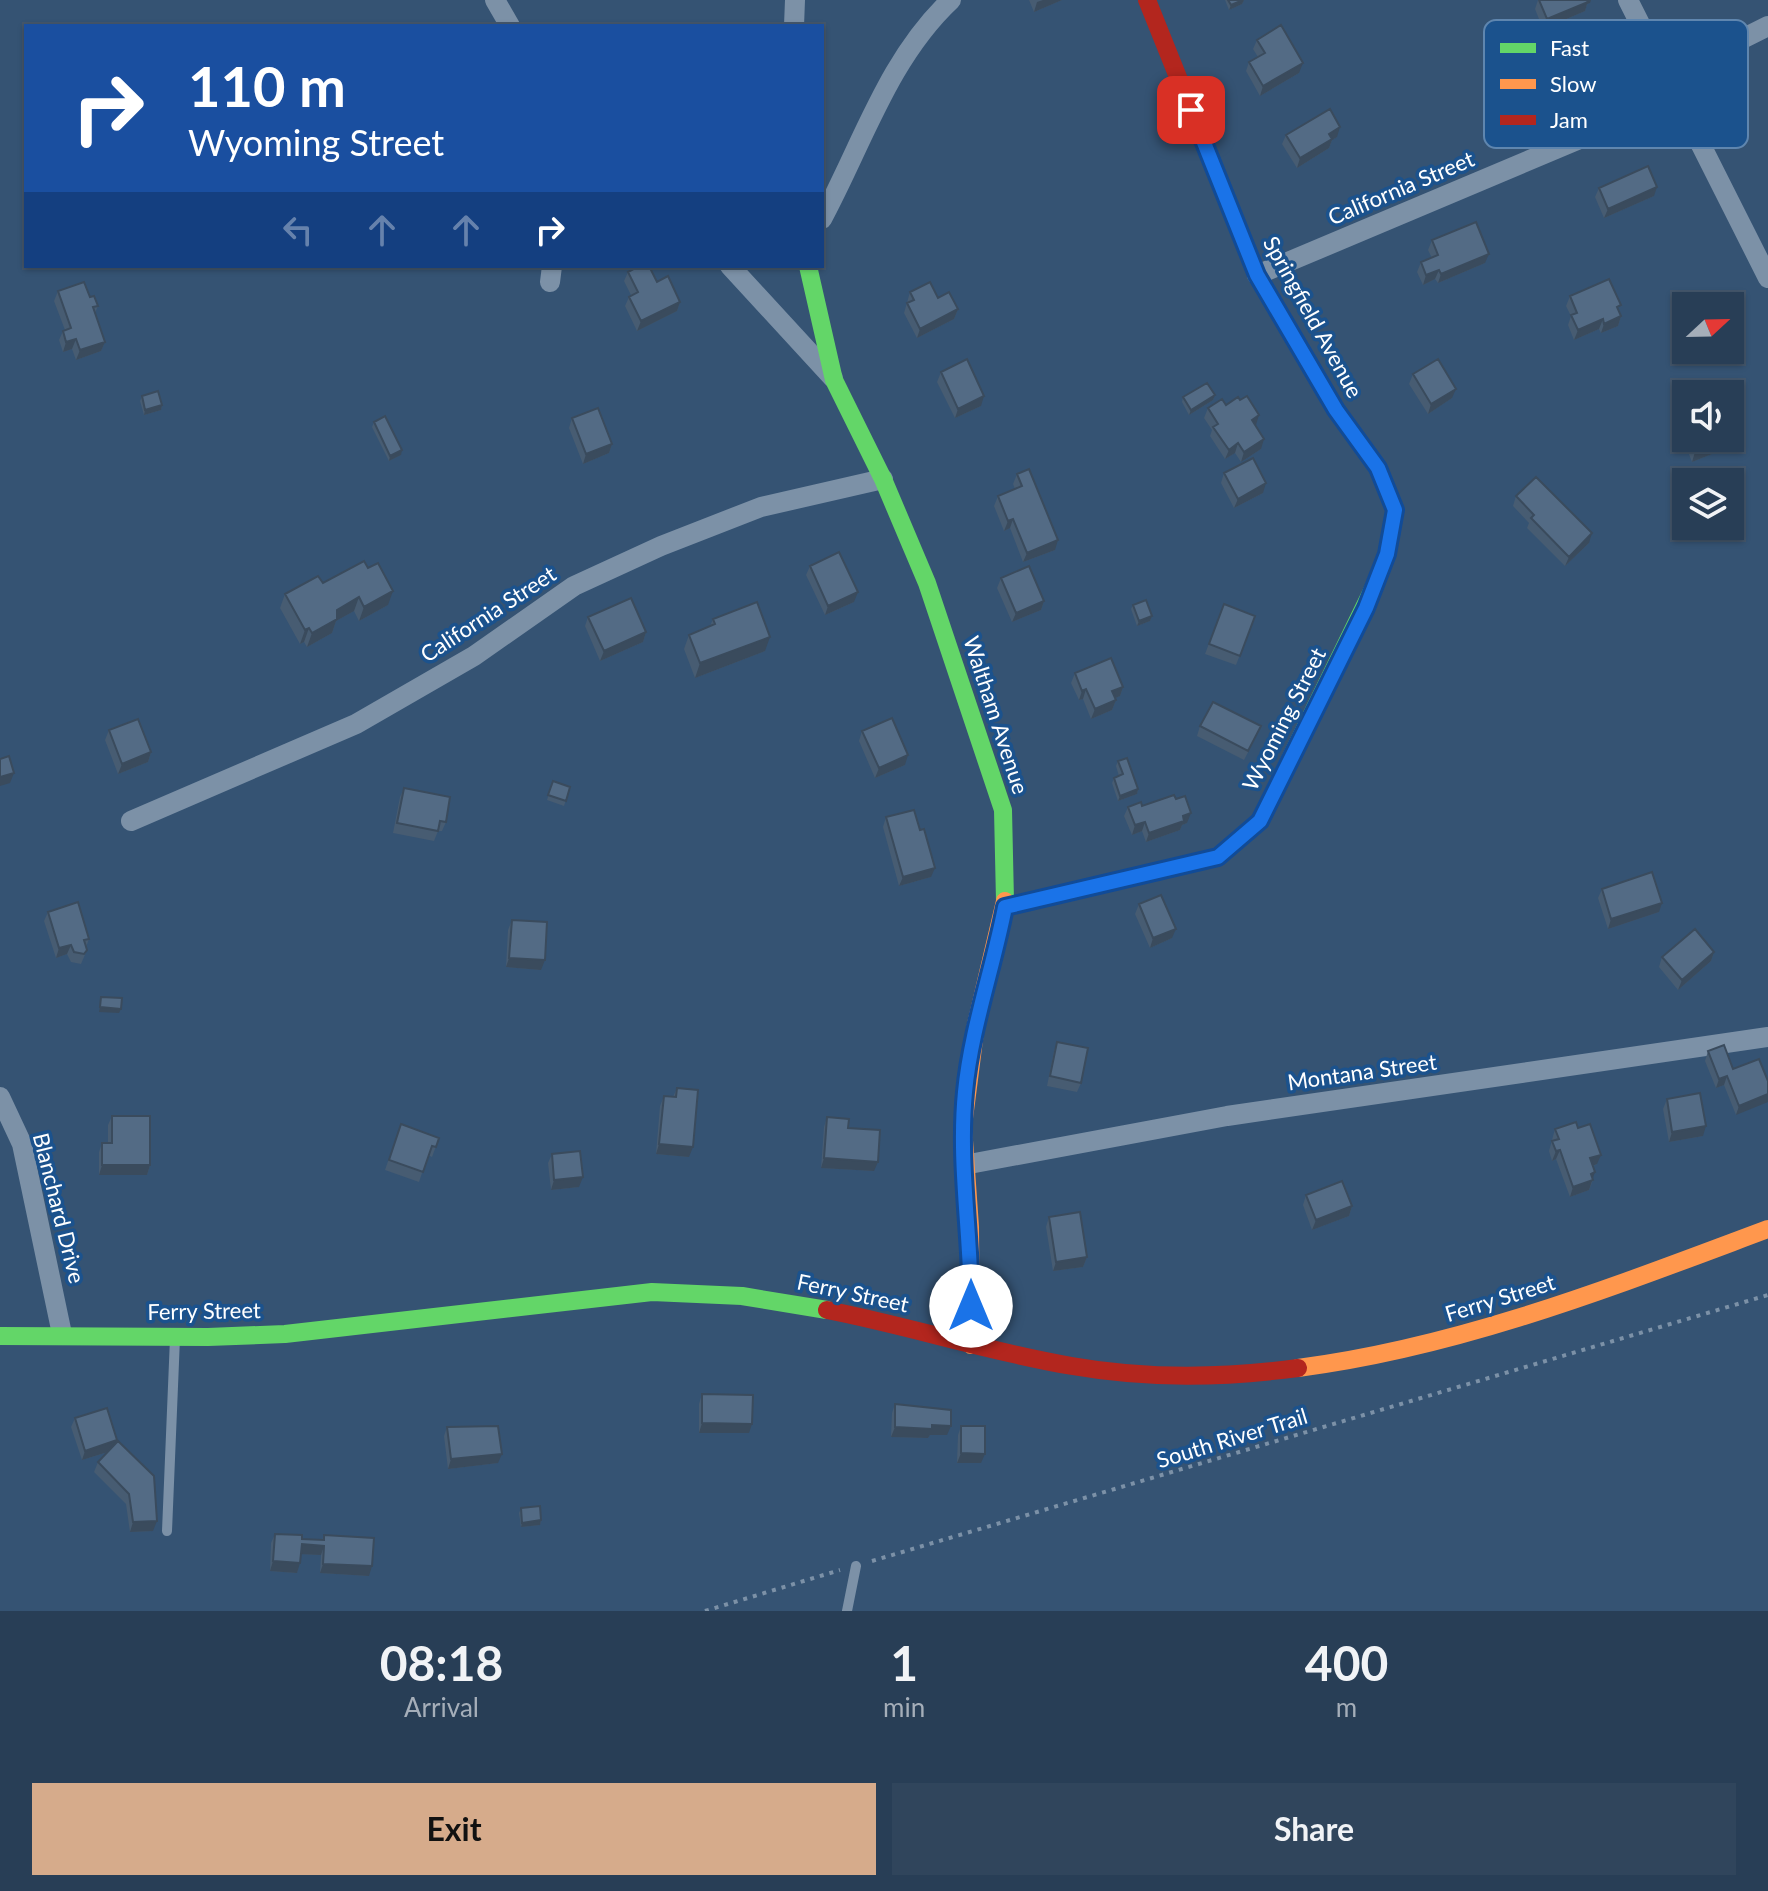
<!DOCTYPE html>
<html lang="en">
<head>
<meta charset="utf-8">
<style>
	:root { --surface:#283e56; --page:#30455c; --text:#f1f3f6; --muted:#a5aeb9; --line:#44576c; --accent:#d6ab8b }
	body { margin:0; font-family:Lato,sans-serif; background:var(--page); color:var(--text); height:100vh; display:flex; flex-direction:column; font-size:30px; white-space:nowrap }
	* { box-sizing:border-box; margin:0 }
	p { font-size:26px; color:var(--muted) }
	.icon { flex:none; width:44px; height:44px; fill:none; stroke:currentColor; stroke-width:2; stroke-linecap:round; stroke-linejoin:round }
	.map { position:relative; height:1611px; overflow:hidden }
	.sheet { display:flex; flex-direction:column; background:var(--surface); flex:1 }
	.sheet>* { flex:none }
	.hud { position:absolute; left:24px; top:24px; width:800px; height:244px; border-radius:0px; box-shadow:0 2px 6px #0004,0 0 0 2px var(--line); background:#1a4fa0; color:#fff; overflow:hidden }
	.needle { width:52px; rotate:68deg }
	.fabs { position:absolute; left:1672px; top:292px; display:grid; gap:16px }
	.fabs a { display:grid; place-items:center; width:72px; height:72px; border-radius:0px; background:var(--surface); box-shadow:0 2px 6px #0004,0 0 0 2px var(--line); font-size:40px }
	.pin { position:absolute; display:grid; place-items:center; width:68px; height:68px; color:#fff; margin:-34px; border-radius:16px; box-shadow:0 4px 12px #0006 }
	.me { position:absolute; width:88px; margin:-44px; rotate:0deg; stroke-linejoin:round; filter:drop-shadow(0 0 6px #0008) }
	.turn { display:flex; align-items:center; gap:28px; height:168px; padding:0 32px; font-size:36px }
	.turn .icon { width:104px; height:104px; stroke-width:2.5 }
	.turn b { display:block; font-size:56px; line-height:68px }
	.lanes { display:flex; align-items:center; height:76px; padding:0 32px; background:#0003; justify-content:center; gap:40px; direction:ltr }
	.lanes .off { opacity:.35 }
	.eta { display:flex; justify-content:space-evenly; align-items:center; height:136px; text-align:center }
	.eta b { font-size:48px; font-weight:700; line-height:56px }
	.button { display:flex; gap:16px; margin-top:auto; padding:16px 32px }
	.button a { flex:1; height:92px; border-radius:0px; background:var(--accent); color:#111; font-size:32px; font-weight:700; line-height:92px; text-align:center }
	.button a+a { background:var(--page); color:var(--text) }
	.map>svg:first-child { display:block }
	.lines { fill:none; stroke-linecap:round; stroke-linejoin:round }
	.path { stroke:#7c91a7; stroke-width:4; stroke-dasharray:4 6; stroke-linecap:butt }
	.lane { stroke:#7c91a7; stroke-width:10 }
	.street { stroke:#7c91a7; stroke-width:20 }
	.fast { stroke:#63d668; stroke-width:18 }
	.slow { stroke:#ff974d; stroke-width:18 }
	.jam { stroke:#b3261e; stroke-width:18 }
	.wall { fill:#475c72 }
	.shaded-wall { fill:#3a4b5d }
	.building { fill:#536b85; stroke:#3a4b5d; stroke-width:2 }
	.route-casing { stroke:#114b97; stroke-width:20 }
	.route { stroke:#1a73e8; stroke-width:14 }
	.labels { text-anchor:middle; stroke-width:7; stroke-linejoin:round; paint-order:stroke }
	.street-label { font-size:22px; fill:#fff; stroke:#1b528d }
	.key { fill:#1b528d; stroke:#5f86af; stroke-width:2 }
	.key-label { font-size:22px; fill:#fff }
</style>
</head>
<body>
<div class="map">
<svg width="1768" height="1611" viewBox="0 0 1768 1611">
	<rect width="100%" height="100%" fill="#355373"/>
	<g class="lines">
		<path class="path" d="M872,1561L1768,1295
			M705,1611L840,1570"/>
		<path class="lane" d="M167,1531L175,1338
			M847,1611L856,1566"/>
		<path class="street" d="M495,0L510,26
			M1628,0L1768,278
			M794,26L795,0
			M822,219C862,145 888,59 951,0
			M730,266L833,378
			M1257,275L1658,106L1700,60L1768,26
			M550,282L552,266
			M131,821L356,724L474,656L574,586L661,546L761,507L883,479
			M0,1097L22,1144L62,1334
			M964,1165L1227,1116L1768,1037"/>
		<path class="fast" d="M808,266L834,380L883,479L927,583L1003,810L1005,901
			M1005,907L1218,857L1260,821L1373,589
			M0,1336L208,1337L285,1334L652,1292L742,1296L827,1310"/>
		<path class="slow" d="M1190,107L1257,275L1336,410L1378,468L1395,510L1387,554L1373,589
			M971,1345L970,1227L963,1126L976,1024L1005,901
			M1298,1368C1461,1347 1615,1286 1768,1229"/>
		<path class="jam" d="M1147,0L1190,107
			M827,1310C909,1326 989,1352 1072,1366C1146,1379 1223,1378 1298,1368"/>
	</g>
	<path class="wall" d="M1029,0H1062L1034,12Z
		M1225,0H1244L1242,4L1229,10Z
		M1538,0L1590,3L1587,4L1585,11L1543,29L1535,9Z
		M1257,40L1299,73L1260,96L1246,71L1249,62L1258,57L1253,49Z
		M1286,135L1337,137L1332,140L1329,148L1297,168L1282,144Z
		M1599,188L1654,196L1604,218L1595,197Z
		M1432,240L1485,263L1438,283L1435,279L1423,285L1417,272L1421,262L1432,258L1428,250Z
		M628,272L680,302L677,311L637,331L625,306L629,297L631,295L624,281Z
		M58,291L90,297L98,306L95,313L105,342L101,351L76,360L72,349L63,352L59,340L63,331L65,330L54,301Z
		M910,292L938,298L958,309L954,319L917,338L904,313Z
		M1570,296L1619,310L1621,316L1618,326L1601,333L1599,329L1574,340L1568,325L1571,316L1566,306Z
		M941,372L981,406L955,418L937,382Z
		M1413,374L1452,398L1428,414L1409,384Z
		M1215,395L1213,400L1189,415L1182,402L1183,397Z
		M142,396L162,405L161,410L144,415L140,401Z
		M1226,405L1256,425L1261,449L1241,462L1235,453L1225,459L1210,436L1212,430L1204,418L1208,408Z
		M1686,409V438H1724L1726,441L1722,450L1692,462L1676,421L1680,412Z
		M572,418L612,444L609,453L583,464L569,428Z
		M374,422L401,455L389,461L372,427Z
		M1224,473L1263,493L1234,508L1221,483Z
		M1017,474L1055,550L1023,562L1010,528L1004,531L994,506L998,496L1015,489L1013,484Z
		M1516,496L1589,543L1565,566L1527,528L1529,523L1513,506Z
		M810,566L854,602L825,615L806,575Z
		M1001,578L1044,601L1041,610L1012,622L997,588Z
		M323,583L388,605L359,621L354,611L336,621L332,633L307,647L304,642L300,644L280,608L285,594Z
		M1224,604L1255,616L1236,665L1205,654Z
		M1133,605L1152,616L1150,621L1137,626L1131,609Z
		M588,617L646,632L643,642L600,661L585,626Z
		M713,619L765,651L695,678L684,649L689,635L710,626Z
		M1075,673L1123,687L1120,696L1115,698L1116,700L1112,710L1091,719L1083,699L1079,700L1071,683Z
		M1200,726L1257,735L1244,760L1197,736Z
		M109,730L151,752L148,762L118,774L105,740Z
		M862,731L905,765L875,778L859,741Z
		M1118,761L1138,789L1137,794L1118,801L1112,783L1114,778L1119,776L1116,766Z
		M553,781L570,787L564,806L547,800Z
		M404,788L446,822L442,831H438L434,841L393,833L400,797Z
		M1142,806L1187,823L1182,825L1180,830L1146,842L1142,831L1132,835L1124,816L1128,807Z
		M886,817L920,830L931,877L899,886L883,827Z
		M1602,889L1659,912L1608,929L1598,898Z
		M1139,904L1172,938L1150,948L1135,914Z
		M48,912L89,939L86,947L87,950L81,964L71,962L67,954L56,958L44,921Z
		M512,920L541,970L506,967L508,930Z
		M1714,952L1711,961L1678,990L1659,967L1662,957Z
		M1057,1042L1081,1083L1077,1092L1047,1086L1054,1051Z
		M1708,1051L1733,1069L1759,1059L1736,1115L1724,1085L1716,1088L1705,1061Z
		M677,1088L689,1157L656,1154L660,1106L664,1096L673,1097Z
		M1667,1099L1703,1136L1669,1142L1663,1109Z
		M112,1116L150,1165L147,1175H99V1152L102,1143H108V1125Z
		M827,1117L874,1171L821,1168L824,1127Z
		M401,1124L439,1138L432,1157L428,1155L419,1182L385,1170Z
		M1578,1128L1597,1164L1593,1166V1180L1589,1190L1570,1197L1556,1159L1552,1161L1549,1151L1555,1129Z
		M552,1154L579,1187L551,1190L548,1163Z
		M1306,1195L1352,1206L1349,1216L1312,1230L1303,1205Z
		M1049,1217L1087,1257L1083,1267L1053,1271L1046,1227Z
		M702,1394L749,1433H699V1404Z
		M895,1404L947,1435H930L928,1438L891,1437L892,1413Z
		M75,1418L117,1440L116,1444L153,1531L130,1532L126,1504L94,1472L98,1462L108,1452L82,1460L71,1427Z
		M961,1426L981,1463H957L958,1435Z
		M447,1427L498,1463L448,1469L444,1436Z
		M521,1508L541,1520L540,1525L521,1527L519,1513Z
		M275,1534L302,1539L322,1540L324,1535L369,1576L320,1573L321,1555L301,1554L297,1573L270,1571L271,1543Z"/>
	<path class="shaded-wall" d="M1043,0H1062L1034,12L1037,2Z
		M1244,0L1242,4L1229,10L1231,5Z
		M1585,0H1591L1590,3L1587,4L1585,11L1543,29L1547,19Z
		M1303,63L1299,73L1260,96L1263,86Z
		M1340,127L1337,137L1332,140L1329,148L1297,168L1300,158L1329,134Z
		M1657,187L1654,196L1604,218L1608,209Z
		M1489,254L1485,263L1438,283L1441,274Z
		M1439,270L1435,279L1423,285L1426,275Z
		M680,302L677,311L637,331L641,321Z
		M958,309L954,319L917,338L920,329Z
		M1621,316L1618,326L1601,333L1604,324Z
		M1603,319L1599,329L1574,340L1578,330Z
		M76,339L72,349L63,352L66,342Z
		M105,342L101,351L76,360L80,350Z
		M1456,389L1452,398L1428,414L1431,404Z
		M1215,395L1213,400L1189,415L1191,410Z
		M984,396L981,406L955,418L958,409Z
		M162,405L161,410L144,415L145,410Z
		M1259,415L1256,425L1248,430L1252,420Z
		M1264,439L1261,449L1241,462L1244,452Z
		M1726,441L1722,450L1692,462L1695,452Z
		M1238,443L1235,453L1225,459L1229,450Z
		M612,444L609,453L583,464L586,454Z
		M402,450L401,455L389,461L390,456Z
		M1266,483L1263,493L1234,508L1238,499Z
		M1013,519L1010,528L1004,531L1008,521Z
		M1592,533L1589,543L1565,566L1569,557Z
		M1058,540L1055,550L1023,562L1027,553Z
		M393,591L388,605L359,621L364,607Z
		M858,592L854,602L825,615L828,606Z
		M359,597L354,611L336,621L332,633L307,647L312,633L337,610Z
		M1044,601L1041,610L1012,622L1016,613Z
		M1152,616L1150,621L1137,626L1139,621Z
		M309,628L304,642L300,644L305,630Z
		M646,632L643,642L600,661L604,651Z
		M770,637L765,651L695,678L700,663Z
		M1123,687L1120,696L1108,701L1112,691Z
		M1086,689L1083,699L1079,700L1082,691Z
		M1116,700L1112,710L1091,719L1095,709Z
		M151,752L148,762L118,774L122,764Z
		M908,755L905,765L875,778L879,768Z
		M14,773L10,783L0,786V777Z
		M1138,789L1137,794L1118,801L1120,796Z
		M1191,813L1187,823L1182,825L1180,830L1146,842L1149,833Z
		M1145,822L1142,831L1132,835L1135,825Z
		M935,868L931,877L899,886L903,877Z
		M1662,903L1659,912L1608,929L1611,919Z
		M1176,929L1172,938L1150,948L1153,938Z
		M71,945L67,954L56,958L59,948Z
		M1714,952L1711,961L1678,990L1682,980Z
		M509,958L545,960L541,970L506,967Z
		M100,1007L121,1009L119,1013L99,1012Z
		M1727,1076L1724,1085L1716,1088L1719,1079Z
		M1768,1094V1102L1736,1115L1739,1106Z
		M1706,1126L1703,1136L1669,1142L1672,1132Z
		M659,1144L693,1147L689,1157L656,1154Z
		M1560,1150L1556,1159L1552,1161L1556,1151Z
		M1601,1155L1597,1164L1587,1168L1590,1158Z
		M824,1158L878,1162L874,1171L821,1168Z
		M102,1165H150L147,1175H99Z
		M1595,1172L1589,1190L1570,1197L1573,1187L1591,1174Z
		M583,1177L579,1187L551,1190L554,1180Z
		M1352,1206L1349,1216L1312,1230L1316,1220Z
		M1087,1257L1083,1267L1053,1271L1056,1262Z
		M702,1423L752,1424L749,1433H699Z
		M932,1425L951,1426L947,1435H930L928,1438L891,1437L895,1427Z
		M117,1440L114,1450L82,1460L85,1451Z
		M961,1453L985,1454L981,1463H957Z
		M502,1454L498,1463L448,1469L451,1459Z
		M541,1520L540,1525L521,1527L522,1523Z
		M157,1521L153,1531L130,1532L133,1522Z
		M302,1544L324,1546L321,1555L298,1554Z
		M273,1561L300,1563L297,1573L270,1571Z
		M323,1564L372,1566L369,1576L320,1573Z"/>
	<path class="building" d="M1228,0H1243L1231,5Z
		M1539,0H1587L1588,2L1547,19Z
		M1281,25L1303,63L1263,86L1249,62L1265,53L1257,40Z
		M1330,109L1340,127L1329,134L1332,139L1300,158L1286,135Z
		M1648,166L1657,187L1608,209L1599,188Z
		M1476,222L1489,254L1441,274L1439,270L1426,275L1421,262L1438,255L1432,240Z
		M639,266H649L657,282L668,276L680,302L641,321L629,297L638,292L628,272Z
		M1609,279L1621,305L1617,307L1621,316L1604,324L1603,319L1578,330L1571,315L1577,313L1570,296Z
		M84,282L90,297L94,296L98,306L93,307L105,342L80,350L76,339L66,342L63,331L71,328L58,291Z
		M930,282L938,298L949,292L958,309L920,329L907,303L914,300L910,292Z
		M967,359L984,396L958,409L941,372Z
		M1438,359L1456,389L1431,404L1413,374Z
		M1207,383L1215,395L1191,410L1183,397Z
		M158,391L162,405L145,410L142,396Z
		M1247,396L1259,415L1252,420L1264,439L1244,452L1238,443L1229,450L1213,427L1218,424L1208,408L1222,399L1226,405L1238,397L1240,400Z
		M598,408L612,444L586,454L572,418Z
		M1686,409V428L1680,412Z
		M385,416L402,450L390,456L374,422Z
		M1690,438H1724L1726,441L1695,452Z
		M1253,458L1266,483L1238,499L1224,473Z
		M1029,469L1058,540L1027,553L1013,519L1008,521L998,496L1022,486L1017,474Z
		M1536,477L1592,533L1569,557L1531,518L1534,515L1516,496Z
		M839,552L858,592L828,606L810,566Z
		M364,561L368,568L378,563L393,591L364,607L359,597L337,610V619L312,633L309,628L305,630L285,594L318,576L323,583Z
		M1029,566L1044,601L1016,613L1001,578Z
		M631,598L646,632L604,651L588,617Z
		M1146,600L1152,616L1139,621L1133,605Z
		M757,602L770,637L700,663L689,635L715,624L713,619Z
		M1224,604L1255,616L1240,656L1209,644Z
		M1111,658L1123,687L1112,691L1116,700L1095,709L1086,689L1082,691L1075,673Z
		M1213,702L1261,726L1248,751L1200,726Z
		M892,718L908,755L879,768L862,731Z
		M138,719L151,752L122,764L109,730Z
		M9,756L14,773L0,777V759Z
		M1127,758L1138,789L1120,796L1114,778L1123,774L1118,761Z
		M553,781L570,787L566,801L548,795Z
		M404,788L450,797L446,822L440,821L438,831L397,823Z
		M1174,795L1176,799L1185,796L1191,813L1183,816L1184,821L1149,833L1145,822L1135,825L1128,807L1141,802L1142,806Z
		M914,810L920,830L924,829L935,868L903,877L886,817Z
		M1652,872L1662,903L1611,919L1602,889Z
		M1161,895L1176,929L1153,938L1139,904Z
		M78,902L89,939L84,940L87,950L84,954L74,952L71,945L59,948L48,912Z
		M512,920L547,922L545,960L509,958Z
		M1695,929L1714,952L1682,980L1662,957Z
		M101,997L122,998L121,1009L100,1007Z
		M1057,1042L1088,1048L1081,1083L1050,1076Z
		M1724,1045L1733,1069L1759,1059L1768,1081V1094L1739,1106L1727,1076L1719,1079L1708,1051Z
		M677,1088L698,1090L693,1147L659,1144L664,1096L676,1097Z
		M1700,1093L1706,1126L1672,1132L1667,1099Z
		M112,1116H150V1165H102V1143H112Z
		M827,1117L849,1119L848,1128L880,1130L878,1162L824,1158Z
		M1576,1122L1578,1128L1590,1124L1601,1155L1590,1158L1595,1172L1591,1174L1593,1180L1573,1187L1560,1150L1556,1151L1552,1141L1559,1139L1555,1129Z
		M401,1124L439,1138L436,1147L432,1146L423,1172L389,1160Z
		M580,1151L583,1177L554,1180L552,1154Z
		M1342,1181L1352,1206L1316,1220L1306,1195Z
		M1080,1212L1087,1257L1056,1262L1049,1217Z
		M702,1394L753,1395L752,1424L702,1423Z
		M895,1404L951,1410V1426L932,1425V1429L895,1427Z
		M107,1408L117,1440L85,1451L75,1418Z
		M498,1426L502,1454L451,1459L447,1427Z
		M961,1426H985V1454L961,1453Z
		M118,1441L154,1476L157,1521L133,1522L129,1494L98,1462Z
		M540,1506L541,1520L522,1523L521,1508Z
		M275,1534L302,1535V1539L324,1540V1535L374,1538L372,1566L323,1564L324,1546L302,1544L300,1563L273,1561Z"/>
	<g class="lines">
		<g class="route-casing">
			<path id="route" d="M971,1306C971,1235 958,1163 965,1092C971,1029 993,969 1005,907L1218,857L1260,821L1366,608L1387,554L1395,510L1378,468L1336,410L1257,275L1191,110"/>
		</g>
		<use href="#route" class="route"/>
	</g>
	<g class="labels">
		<g class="street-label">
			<text transform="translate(1401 188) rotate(-23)" y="8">California Street</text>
			<text transform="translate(1313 317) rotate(61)" y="8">Springfield Avenue</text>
			<text transform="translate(488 614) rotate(-33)" y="8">California Street</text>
			<text transform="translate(996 715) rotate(72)" y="8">Waltham Avenue</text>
			<text transform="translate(1284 719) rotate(-63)" y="8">Wyoming Street</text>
			<text transform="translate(1362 1072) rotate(-8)" y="8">Montana Street</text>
			<text transform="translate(59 1208) rotate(76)" y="8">Blanchard Drive</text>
			<text transform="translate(853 1293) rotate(12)" y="8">Ferry Street</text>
			<text transform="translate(1500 1298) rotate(-17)" y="8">Ferry Street</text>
			<text transform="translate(204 1311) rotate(-1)" y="8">Ferry Street</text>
			<text transform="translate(1232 1438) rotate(-17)" y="8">South River Trail</text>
		</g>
	</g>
	<rect x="1484" y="20" width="264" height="128" rx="12" class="key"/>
	<rect x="1500" y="43" width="36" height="10" fill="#63d668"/>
	<rect x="1500" y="79" width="36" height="10" fill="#ff974d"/>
	<rect x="1500" y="115" width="36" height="10" fill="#b3261e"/>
	<g class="key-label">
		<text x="1550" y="56">Fast</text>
		<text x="1550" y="92">Slow</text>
		<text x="1550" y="128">Jam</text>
	</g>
</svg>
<div class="fabs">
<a><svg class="needle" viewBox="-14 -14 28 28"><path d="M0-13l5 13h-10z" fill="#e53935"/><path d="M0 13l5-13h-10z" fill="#a5aeb9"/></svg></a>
<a><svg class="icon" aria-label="sound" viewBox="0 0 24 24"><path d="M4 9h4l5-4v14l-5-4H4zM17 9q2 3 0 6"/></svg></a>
<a><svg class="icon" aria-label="layers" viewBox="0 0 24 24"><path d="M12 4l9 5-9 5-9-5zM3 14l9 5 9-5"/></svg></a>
</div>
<div class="pin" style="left:1191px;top:110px;background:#d93025"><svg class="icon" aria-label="arrive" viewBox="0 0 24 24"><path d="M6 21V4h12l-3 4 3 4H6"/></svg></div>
<svg class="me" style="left:971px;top:1306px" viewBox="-20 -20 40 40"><circle r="19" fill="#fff"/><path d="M0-13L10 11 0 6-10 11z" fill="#1a73e8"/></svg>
<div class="hud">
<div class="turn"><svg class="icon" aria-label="right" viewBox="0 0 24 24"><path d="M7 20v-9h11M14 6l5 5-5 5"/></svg><div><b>110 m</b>Wyoming Street</div></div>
<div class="lanes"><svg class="icon off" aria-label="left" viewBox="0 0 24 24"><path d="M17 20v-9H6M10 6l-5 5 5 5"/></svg><svg class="icon off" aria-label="ahead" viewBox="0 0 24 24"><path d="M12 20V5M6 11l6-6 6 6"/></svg><svg class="icon off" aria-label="ahead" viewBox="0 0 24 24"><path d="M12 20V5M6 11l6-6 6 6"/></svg><svg class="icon" aria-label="right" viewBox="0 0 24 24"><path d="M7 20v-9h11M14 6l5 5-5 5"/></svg></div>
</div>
</div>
<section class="sheet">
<div class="eta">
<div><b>08:18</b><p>Arrival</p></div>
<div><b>1</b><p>min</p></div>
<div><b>400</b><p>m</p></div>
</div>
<div class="button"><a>Exit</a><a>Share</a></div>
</section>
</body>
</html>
